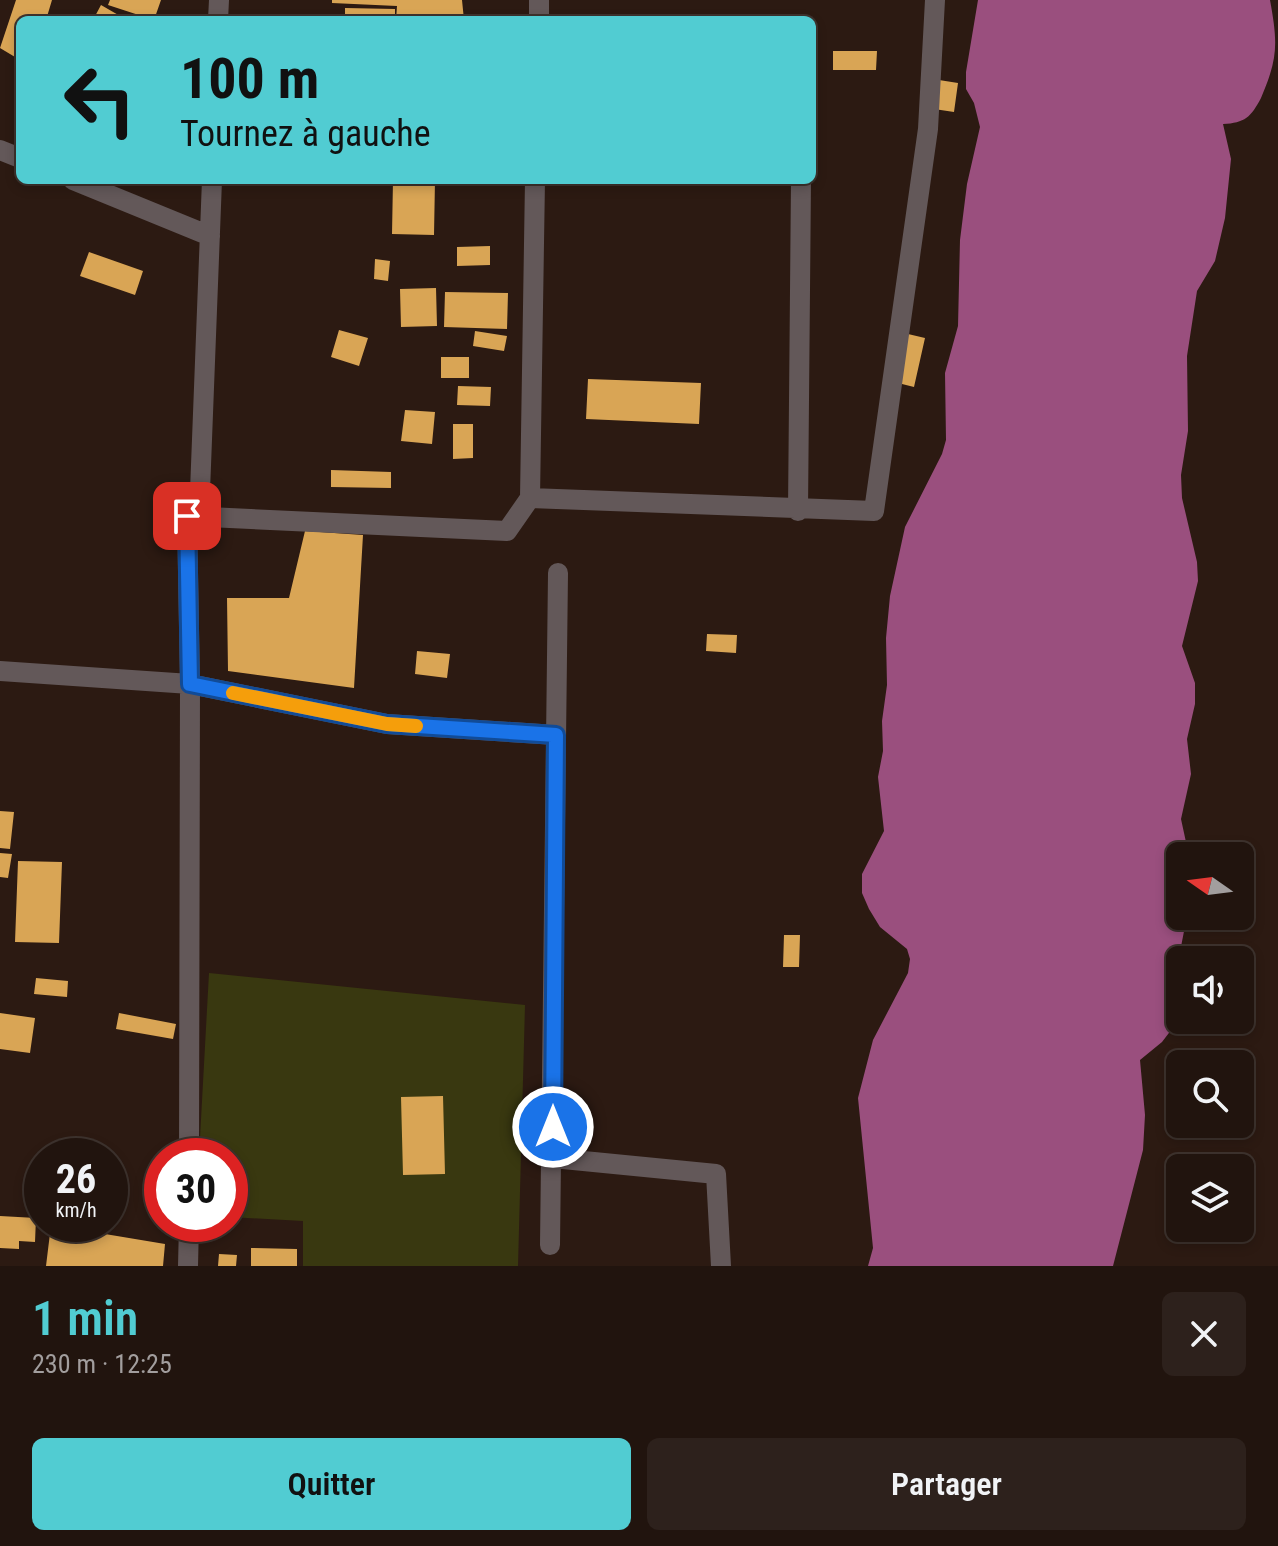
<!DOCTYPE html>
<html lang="fr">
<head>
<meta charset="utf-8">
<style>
	:root { --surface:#21140e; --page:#2d211c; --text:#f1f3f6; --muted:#a29e9e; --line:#3e332e; --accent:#51ccd2 }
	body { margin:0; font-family:"Roboto Condensed",sans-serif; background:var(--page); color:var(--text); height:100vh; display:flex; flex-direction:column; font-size:30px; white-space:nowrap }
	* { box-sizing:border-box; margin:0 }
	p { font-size:26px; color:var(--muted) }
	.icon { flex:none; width:44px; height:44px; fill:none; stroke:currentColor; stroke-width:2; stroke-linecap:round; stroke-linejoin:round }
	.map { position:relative; height:1266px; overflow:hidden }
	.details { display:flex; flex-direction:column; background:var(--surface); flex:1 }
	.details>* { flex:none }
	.guide { position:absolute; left:16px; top:16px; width:800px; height:168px; border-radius:12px; box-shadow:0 4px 12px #0003,0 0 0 2px var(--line); background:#51ccd2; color:#111; overflow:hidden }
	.needle { width:52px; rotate:284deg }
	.controls { position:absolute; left:1166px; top:842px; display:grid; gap:16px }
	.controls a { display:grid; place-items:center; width:88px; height:88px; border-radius:12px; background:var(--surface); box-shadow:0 4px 12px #0003,0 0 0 2px var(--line); font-size:40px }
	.speed { position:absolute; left:24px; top:1138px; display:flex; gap:16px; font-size:40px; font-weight:700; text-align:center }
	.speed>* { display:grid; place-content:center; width:104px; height:104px; border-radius:50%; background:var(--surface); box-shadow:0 4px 12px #0003,0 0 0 2px var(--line); line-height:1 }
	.speed small { font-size:20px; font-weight:400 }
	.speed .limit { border:12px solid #d22; background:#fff; color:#111 }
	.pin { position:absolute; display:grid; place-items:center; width:68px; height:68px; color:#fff; margin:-34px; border-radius:16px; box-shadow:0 4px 12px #0006 }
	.me { position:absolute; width:88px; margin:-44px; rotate:0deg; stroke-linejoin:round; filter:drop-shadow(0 0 6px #0008) }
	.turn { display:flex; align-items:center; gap:28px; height:168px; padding:0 32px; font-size:36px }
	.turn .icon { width:104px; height:104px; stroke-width:2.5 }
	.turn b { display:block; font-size:56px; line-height:68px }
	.round { display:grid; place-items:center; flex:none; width:84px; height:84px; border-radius:12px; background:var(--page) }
	.headline { display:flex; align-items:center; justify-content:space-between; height:136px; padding:0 32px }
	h1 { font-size:48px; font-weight:600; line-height:60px; color:var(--accent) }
	.button { display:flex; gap:16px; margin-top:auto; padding:16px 32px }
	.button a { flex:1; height:92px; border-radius:12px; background:var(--accent); color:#111; font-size:32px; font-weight:600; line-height:92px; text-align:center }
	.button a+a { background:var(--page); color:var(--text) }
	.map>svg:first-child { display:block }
	.green { fill:#393810 }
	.water { fill:#9a4f7e }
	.building { fill:#d9a555 }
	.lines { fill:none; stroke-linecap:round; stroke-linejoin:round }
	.minor { stroke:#635859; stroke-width:20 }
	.route-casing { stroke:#114b97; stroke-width:20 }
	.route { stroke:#1a73e8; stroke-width:14 }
	.slow { stroke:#f59e0b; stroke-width:14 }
</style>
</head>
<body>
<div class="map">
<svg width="1278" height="1266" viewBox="0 0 1278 1266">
	<rect width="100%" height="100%" fill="#2c1a12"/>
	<path class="green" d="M209,973L525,1005L518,1266H303V1221L230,1217V1156H199Z"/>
	<path class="water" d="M978,0H1270C1278,44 1278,58 1261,98C1251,117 1245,123 1223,124L1231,159L1225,218L1215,261L1197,291L1187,356L1188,431L1181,475L1182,498L1197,562L1198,581L1182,646L1195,683V704L1187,739L1191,774L1181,819L1189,856H1180V916H1187L1178,962L1179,996L1175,1025L1162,1042L1140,1060L1145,1115L1143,1150L1113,1266H868L873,1248L858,1098L873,1040L908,973L910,959L907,949L880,927L869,909L862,893V874L884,831L878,777L883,751L882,721L887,685L886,638L890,596L905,527L942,454L946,440L945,373L958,326L960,240L967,184L980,127L974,103L966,89V72Z"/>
	<path class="building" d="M16,0H52L46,20H20V60L0,48Z
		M110,0H161L154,20L108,5Z
		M332,0H462L464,20H396L397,6L332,3Z
		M101,5L127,20H93Z
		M345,8L395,9V20H345Z
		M833,51H877L876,70H833Z
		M939,80L958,83L954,112L934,109Z
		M393,180H435L434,235L392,234Z
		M490,246V265L457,266V247Z
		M89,252L143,271L135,295L80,276Z
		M375,259L390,261L388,281L374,279Z
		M436,288L437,326L401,327L400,289Z
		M445,292L508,293L507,329L444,327Z
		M339,330L368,338L359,366L331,357Z
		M475,331L507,336L504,351L473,346Z
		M908,334L925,338L914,387L898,383Z
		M441,357H469V378H441Z
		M588,379L701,383L699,424L586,419Z
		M458,386L491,387L490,406L457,405Z
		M405,410L435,412L432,444L401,441Z
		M453,424H473V458L453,459Z
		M331,470L391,472V488L331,487Z
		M305,531L363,535L354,688L228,671L227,598H289Z
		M707,634L737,635L736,653L706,651Z
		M417,651L450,654L447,678L415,674Z
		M0,811L14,812L10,849L0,848Z
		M0,853L12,854L8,878L0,877Z
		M18,861L62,862L59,943L15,942Z
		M784,935H800L799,967H783Z
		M36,978L68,981L67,997L34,994Z
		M0,1013L35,1018L30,1053L0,1049Z
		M119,1013L176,1024L173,1039L116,1029Z
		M443,1096L445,1174L403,1175L401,1097Z
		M0,1216L36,1218L35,1242L19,1241V1249L0,1248Z
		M51,1225L165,1244L163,1266H46Z
		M251,1248L297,1249V1266H251Z
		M219,1254L237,1255L236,1266H218Z"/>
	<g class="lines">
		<path class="minor" d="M218,20L219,0
			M539,20V0
			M0,150L20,158
			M73,180L210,236
			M530,498L874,511L928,129L935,0
			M798,511L801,180
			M199,517L212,180
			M0,671L190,684L387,724L556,735
			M189,1156L190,684L187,516L507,531L530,498L535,180
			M553,1158L716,1174L721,1266
			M550,1245L558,573
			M188,1266L189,1224"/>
	</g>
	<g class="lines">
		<g class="route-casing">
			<path id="route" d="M187,516L190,684L387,724L556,735L553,1127"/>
		</g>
		<use href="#route" class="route"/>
		<path class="slow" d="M233,693L387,724L416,726"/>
	</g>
</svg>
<div class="controls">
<a><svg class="needle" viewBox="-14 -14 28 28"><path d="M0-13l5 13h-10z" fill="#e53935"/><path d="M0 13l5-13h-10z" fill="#a29e9e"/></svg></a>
<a><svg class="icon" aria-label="sound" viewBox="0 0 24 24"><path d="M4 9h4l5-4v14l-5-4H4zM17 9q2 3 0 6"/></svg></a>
<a><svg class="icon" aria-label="search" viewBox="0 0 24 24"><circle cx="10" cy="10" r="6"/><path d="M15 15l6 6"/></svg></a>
<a><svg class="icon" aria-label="layers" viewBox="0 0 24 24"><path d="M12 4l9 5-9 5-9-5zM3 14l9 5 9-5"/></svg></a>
</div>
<div class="speed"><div>26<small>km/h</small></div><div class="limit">30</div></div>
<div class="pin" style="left:187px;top:516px;background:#d93025"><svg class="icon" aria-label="arrive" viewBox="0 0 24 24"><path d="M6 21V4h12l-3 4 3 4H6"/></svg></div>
<svg class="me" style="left:553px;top:1127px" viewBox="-20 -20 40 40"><circle r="17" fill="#1a73e8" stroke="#fff" stroke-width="3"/><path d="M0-11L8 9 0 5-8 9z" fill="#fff"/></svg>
<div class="guide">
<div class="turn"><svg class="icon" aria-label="left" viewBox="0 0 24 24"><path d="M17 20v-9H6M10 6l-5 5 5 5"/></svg><div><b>100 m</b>Tournez à gauche</div></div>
</div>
</div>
<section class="details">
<div class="headline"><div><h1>1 min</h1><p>230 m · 12:25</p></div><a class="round"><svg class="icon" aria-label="close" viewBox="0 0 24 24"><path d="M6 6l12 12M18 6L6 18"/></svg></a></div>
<div class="button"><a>Quitter</a><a>Partager</a></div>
</section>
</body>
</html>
